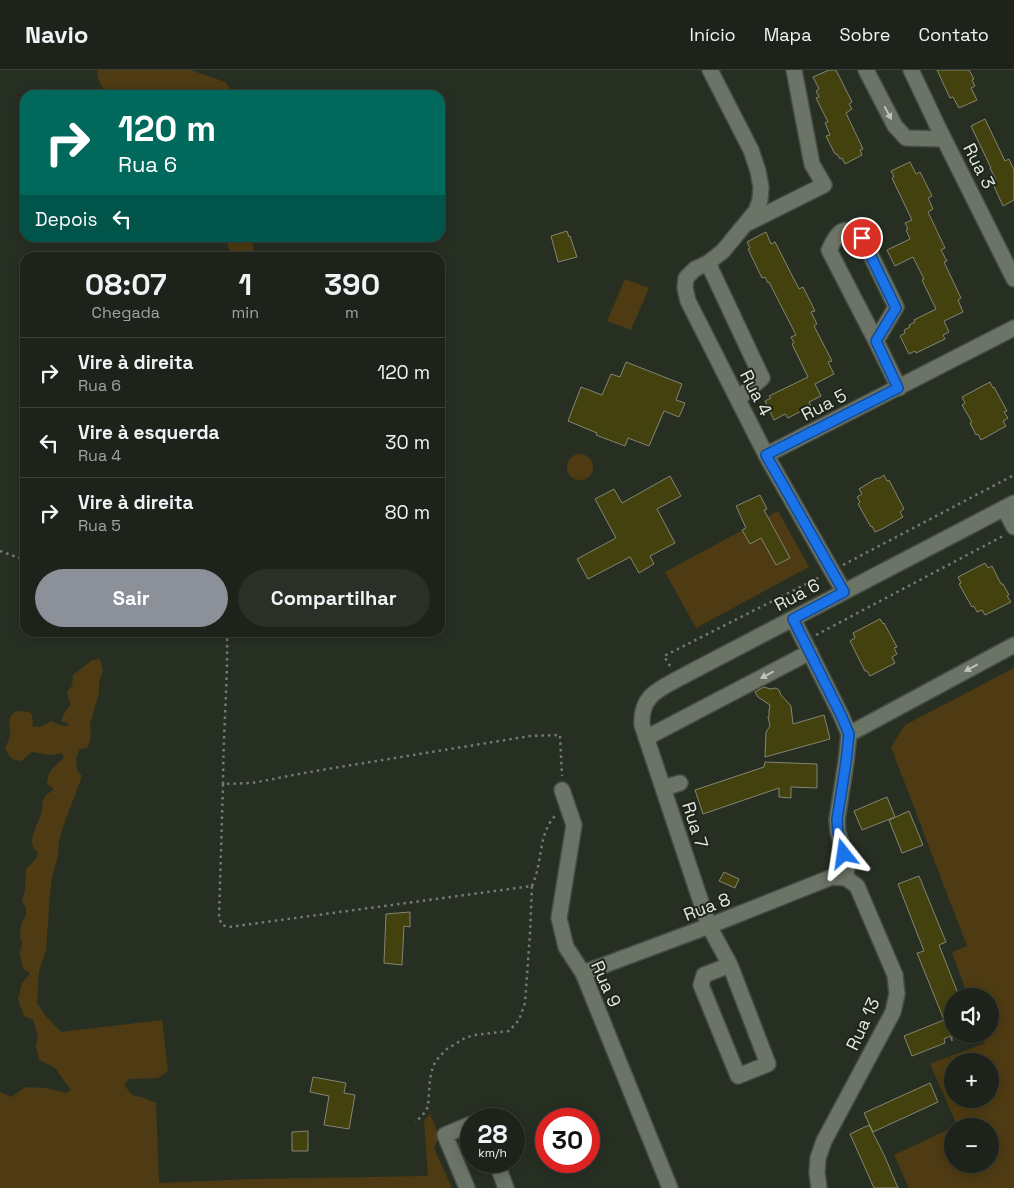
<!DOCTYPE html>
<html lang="pt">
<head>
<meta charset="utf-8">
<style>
	:root { --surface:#1d231a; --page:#2a2f27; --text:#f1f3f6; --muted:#a0a4a2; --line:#3b4039; --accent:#8c9099 }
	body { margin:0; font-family:"Space Grotesk",sans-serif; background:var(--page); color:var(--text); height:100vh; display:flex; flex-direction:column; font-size:19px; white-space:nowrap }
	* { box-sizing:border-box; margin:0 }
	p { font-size:16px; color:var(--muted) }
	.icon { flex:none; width:28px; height:28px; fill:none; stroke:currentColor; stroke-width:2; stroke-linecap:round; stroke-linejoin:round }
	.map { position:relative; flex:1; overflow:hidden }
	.panel { position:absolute; left:20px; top:182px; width:425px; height:385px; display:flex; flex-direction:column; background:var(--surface); border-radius:15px; box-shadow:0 2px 12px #0003,0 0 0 1px var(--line) }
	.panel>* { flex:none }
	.guide { position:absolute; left:20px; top:20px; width:425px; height:152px; border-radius:15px; box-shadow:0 2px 12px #0003,0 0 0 1px var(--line); background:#00695c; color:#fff; overflow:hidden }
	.buttons { position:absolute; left:944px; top:918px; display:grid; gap:10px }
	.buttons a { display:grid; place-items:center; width:55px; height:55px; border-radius:50%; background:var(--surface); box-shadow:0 2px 12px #0003,0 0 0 1px var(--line); font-size:25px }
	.speed { position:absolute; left:460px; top:1038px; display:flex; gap:10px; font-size:25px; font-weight:700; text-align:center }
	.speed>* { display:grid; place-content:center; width:65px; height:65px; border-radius:50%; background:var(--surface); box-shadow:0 2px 12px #0003,0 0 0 1px var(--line); line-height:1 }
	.speed small { font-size:12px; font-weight:400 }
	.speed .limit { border:8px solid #d22; background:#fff; color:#111 }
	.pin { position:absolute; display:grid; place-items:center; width:42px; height:42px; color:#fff; margin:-21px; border:2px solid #fff; border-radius:50%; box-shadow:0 1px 5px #0007 }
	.me { position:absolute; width:55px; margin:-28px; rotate:345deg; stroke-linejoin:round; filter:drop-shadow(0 0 4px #0008) }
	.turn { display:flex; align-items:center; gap:18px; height:105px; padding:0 15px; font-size:22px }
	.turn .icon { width:65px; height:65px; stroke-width:2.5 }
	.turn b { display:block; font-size:35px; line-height:42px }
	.then { display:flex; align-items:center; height:48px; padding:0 15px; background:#0003; gap:10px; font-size:19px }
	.eta { display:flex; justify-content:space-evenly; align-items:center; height:85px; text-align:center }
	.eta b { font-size:30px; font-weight:700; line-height:35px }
	.cta { display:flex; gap:10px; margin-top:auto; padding:10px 15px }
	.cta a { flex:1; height:58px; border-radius:30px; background:var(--accent); color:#fff; font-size:20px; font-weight:700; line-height:58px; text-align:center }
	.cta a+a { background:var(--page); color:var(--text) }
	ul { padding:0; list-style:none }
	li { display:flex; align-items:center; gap:15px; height:70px; padding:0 15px; border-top:1px solid var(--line) }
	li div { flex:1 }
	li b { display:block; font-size:19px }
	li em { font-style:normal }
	header { display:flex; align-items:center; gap:30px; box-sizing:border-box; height:70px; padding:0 25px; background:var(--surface); border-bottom:1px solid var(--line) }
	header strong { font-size:24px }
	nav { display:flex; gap:28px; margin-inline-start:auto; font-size:18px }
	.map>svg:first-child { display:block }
	.green { fill:#4e3b13; fill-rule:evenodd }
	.building { fill:#43420e; stroke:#848474 }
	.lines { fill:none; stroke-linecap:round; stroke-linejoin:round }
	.minor-casing { stroke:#464d43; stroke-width:18 }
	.path { stroke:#737a70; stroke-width:2.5; stroke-dasharray:2.5 4; stroke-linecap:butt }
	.minor { stroke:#6b7466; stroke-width:15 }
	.oneway { fill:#bec4ba }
	.route-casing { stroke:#114b97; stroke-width:12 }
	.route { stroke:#1a73e8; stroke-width:9 }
	.labels { text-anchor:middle; stroke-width:4; stroke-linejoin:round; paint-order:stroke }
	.street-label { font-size:18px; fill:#e1e6de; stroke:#1e251a }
</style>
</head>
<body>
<header>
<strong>Navio</strong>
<nav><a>Início</a><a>Mapa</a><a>Sobre</a><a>Contato</a></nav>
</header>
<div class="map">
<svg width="1014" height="1118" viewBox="0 0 1014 1118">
	<rect width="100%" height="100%" fill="#272f23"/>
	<path class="green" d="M98,0H191L225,12L235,25H108C103,18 95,9 98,0Z
		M225,168H253V181L254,187H234L229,179Z
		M625,209L649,218L631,260L607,251Z
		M567 397a13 13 0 1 1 26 0a13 13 0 1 1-26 0Z
		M778,441L809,497L696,558L665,502Z
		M100,589L103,600L99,613V623L90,654L91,667L87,678L80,679L76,688L77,701L82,706L63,757L59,771L58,785L52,808L50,824L46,881L39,901L37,933L45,945L61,962L162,950L168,1001L158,1008L129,1009L124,1015L132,1025L144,1028L156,1033L159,1113L252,1109L428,1106L424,1050L430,1044L439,1066L434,1078L452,1118H0V1022L11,1027L26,1017L46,1018L66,1023L71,1020L54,997L39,990L36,976L38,967L33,950L24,946L18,930L22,913L30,904L29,902L23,899L20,883L22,873L20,866L21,854L26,845V837L22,832L25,820L26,799L36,789L38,782C24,774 39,753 42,741C43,737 42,732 44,729C45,725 50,722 53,720L52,717L47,714C48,697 55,699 64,687L61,683L52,685L32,682L21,691C12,690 10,688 5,679C6,674 10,669 10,664C11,660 9,656 9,652C11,639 21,640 31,643L33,651L32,656L40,657L51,651L62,656H67L69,654L61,651L66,640L71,634L69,631L67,621L72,616L73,605L92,590Z
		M1014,598V1118H909L894,1085L952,1058V1094H990V1056H955L957,1055L930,994L985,973L982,964H990V926H968L952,882L967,876L891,677L905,655ZM990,991V1029H952V991Z"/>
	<path class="building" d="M829,0H836L852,32L849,34L852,39L846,43L863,79L860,80L862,85L845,94L842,88L840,89L837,84H835L826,66L830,65L825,53L828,52L816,28L819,27L816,21L819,19L813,7Z
		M937,0H969L974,9L972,10L975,16L971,18L977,30L959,38L953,27L950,28Z
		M985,49L1005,91L1009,89L1014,100V130L1003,136L992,112L996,110L990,98H991L971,56Z
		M910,92L916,104L920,102L932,126L928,128L933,139L928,142L945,178L941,180L947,191L944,192L961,228L958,230L963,242L944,251L949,262L943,265L945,269L916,283L915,281L909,284L900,266L905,263L904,260L910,257L909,255L915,252L914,250L936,239L922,210L924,209L913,187L895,196L887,180L910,169L906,160L908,159L905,153L912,150L892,108L894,107L891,101Z
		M567,161L569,167L570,166L577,187L558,192L551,166Z
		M766,162L771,174L775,172L799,219L803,217L815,241L811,242L817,254L814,256L832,291L828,292L834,304L815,314L821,326L809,332L811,336L788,348L785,344L774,350L765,331L771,328L769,326L808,307L792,274L794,273L791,267L796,265L772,218L769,212L768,213L765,207L762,208L748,179L750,178L747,172Z
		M626,292L682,314L676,330L685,333L679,347L664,341L649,376L628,368L625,376L596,365L597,363L568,351L581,317L602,325L611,304L620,307Z
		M990,312L993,318L994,317L1007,341L1004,342L1008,348L1003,351L1006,356L981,370L978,364L976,365L970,353L972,352L962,335L965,333L962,327Z
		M884,405L887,411L889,410L904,439L900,442L903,447L882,459L875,462L872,456L871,457L858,434L860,432L857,427L862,424L859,419L877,408L878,409Z
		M670,406L681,426L657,439L675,473L650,486L654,494L639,503L630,487L588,509L577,489L616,468L595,429L614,419L622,433Z
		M760,425L767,439L764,440L790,488L776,495L761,468L750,474L742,460L746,458L736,436Z
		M985,493L988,498L992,496L1001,514H1003L1009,525L1007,526L1011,532L985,545L982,540L977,542L974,536L972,537L959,514L961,513L958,507Z
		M880,549L883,554L884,553L897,577L894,578L897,584L892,587L895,593L870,606L867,601H865L850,571L855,568L853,563Z
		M764,617L770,619L776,618L779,620L781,625L791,636L793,654L824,645L830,669L765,687L766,662L770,656L768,647L769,645V641L770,635L758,627L755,622Z
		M765,692L817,694V718L791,717V728L779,727V718L703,744L695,720L764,697Z
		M887,727L895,747L862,760L854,741Z
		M909,741L923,775L902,783L889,750Z
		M724,802L739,809L735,818L719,811Z
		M919,806L946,872L939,875L959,926H952V971L950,966L944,969L945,973L912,986L904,966L944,950L917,883L924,881L898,814Z
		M410,842V857L404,856L402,895L384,893L386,844Z
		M313,1007L346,1013L344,1023L355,1025L349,1059L324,1055L329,1026L310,1022Z
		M930,1013L938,1032L873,1062L864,1043Z
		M869,1055L885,1087L898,1118H874L850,1064Z
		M308,1061V1081H292V1062Z"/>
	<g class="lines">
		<g class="minor-casing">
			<path id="minor" d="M710,0L751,80L758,101L761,117L760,130L756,141L723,181L708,193L695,199L686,208L685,218L688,231L766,385L844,522
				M866,0L895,56L906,68L944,69
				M911,0L938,57L1014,209
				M748,153L824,115L812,94L794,0
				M708,193L762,308L738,329
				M876,271L896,237L862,167C843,153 838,162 829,180L876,271L899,318
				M766,385L1014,258
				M1004,438L1014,457
				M793,549L841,645L849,664L846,692L837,750L838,762L847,793L846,808
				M849,664L1014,575
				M646,668L810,582
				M663,718L680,713
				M562,720L574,755L559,848L566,877L583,903L670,1118
				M730,895L704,905L701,915L738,1006L768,994L730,895L709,856L642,655C640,623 663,618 687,604L1014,433
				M583,903L709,856L832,807L846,808L857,816L895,905L897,924L893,942L824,1071L818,1088L817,1103L819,1118
				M496,1091L506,1118
				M467,1118L445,1065L471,1054"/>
		</g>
		<path class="path" d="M0,481L25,490
			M843,495L1014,405
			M227,562C228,613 223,663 223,714L252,713L315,701L530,666L560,665L562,706
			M816,565L1003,466
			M670,596L664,586L820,507
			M223,714L219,848L222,855L229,857L532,816L530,864L525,933L519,950L509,961L474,965L465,968L447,979L439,987L433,996L430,1009L428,1037L422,1046L415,1052
			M532,816C534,811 536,806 537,801C542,781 541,760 556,745"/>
		<use href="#minor" class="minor"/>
	</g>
	<defs><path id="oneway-solid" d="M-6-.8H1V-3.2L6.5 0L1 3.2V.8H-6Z" transform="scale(1.25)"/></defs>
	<g class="oneway">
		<use href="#oneway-solid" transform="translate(888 43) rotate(62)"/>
		<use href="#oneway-solid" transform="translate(971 598) rotate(152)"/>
		<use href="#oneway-solid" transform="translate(767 605) rotate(152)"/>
	</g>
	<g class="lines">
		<g class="route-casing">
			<path id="route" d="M844,784L838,762L837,750L846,692L849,664L841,645L793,549L844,522L766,385L898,318L876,271L896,238L862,168"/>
		</g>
		<use href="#route" class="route"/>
	</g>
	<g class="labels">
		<g class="street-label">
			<text transform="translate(979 96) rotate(63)" y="6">Rua 3</text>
			<text transform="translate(756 323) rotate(63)" y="6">Rua 4</text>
			<text transform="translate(824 335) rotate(-27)" y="6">Rua 5</text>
			<text transform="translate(797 525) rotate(-28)" y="6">Rua 6</text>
			<text transform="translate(695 755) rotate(72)" y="6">Rua 7</text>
			<text transform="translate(707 837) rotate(-21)" y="6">Rua 8</text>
			<text transform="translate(606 914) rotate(66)" y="6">Rua 9</text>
			<text transform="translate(863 954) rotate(-65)" y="6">Rua 13</text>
		</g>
	</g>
</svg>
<div class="buttons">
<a><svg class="icon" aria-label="sound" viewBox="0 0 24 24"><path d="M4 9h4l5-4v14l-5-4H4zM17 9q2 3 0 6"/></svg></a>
<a>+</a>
<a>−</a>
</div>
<div class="speed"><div>28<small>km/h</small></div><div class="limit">30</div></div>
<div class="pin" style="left:862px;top:168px;background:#d93025"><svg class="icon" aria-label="arrive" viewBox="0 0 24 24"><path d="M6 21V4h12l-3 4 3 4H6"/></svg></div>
<svg class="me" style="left:844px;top:784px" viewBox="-20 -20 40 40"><path d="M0-17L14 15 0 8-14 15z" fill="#1a73e8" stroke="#fff" stroke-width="4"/></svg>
<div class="guide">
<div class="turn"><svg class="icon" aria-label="right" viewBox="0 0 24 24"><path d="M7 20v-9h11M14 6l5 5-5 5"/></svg><div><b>120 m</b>Rua 6</div></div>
<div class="then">Depois<svg class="icon" aria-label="left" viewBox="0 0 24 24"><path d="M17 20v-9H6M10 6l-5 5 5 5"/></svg></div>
</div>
<section class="panel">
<div class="eta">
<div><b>08:07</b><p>Chegada</p></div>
<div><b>1</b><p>min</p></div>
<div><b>390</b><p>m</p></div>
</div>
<ul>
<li><svg class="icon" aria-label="right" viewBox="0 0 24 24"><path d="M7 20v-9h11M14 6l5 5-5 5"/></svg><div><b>Vire à direita</b><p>Rua 6</p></div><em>120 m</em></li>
<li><svg class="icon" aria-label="left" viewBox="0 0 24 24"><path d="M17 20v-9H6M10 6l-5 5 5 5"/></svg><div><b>Vire à esquerda</b><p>Rua 4</p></div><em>30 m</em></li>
<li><svg class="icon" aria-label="right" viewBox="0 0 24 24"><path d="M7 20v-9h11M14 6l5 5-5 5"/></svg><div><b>Vire à direita</b><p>Rua 5</p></div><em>80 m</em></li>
</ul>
<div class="cta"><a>Sair</a><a>Compartilhar</a></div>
</section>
</div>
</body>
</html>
